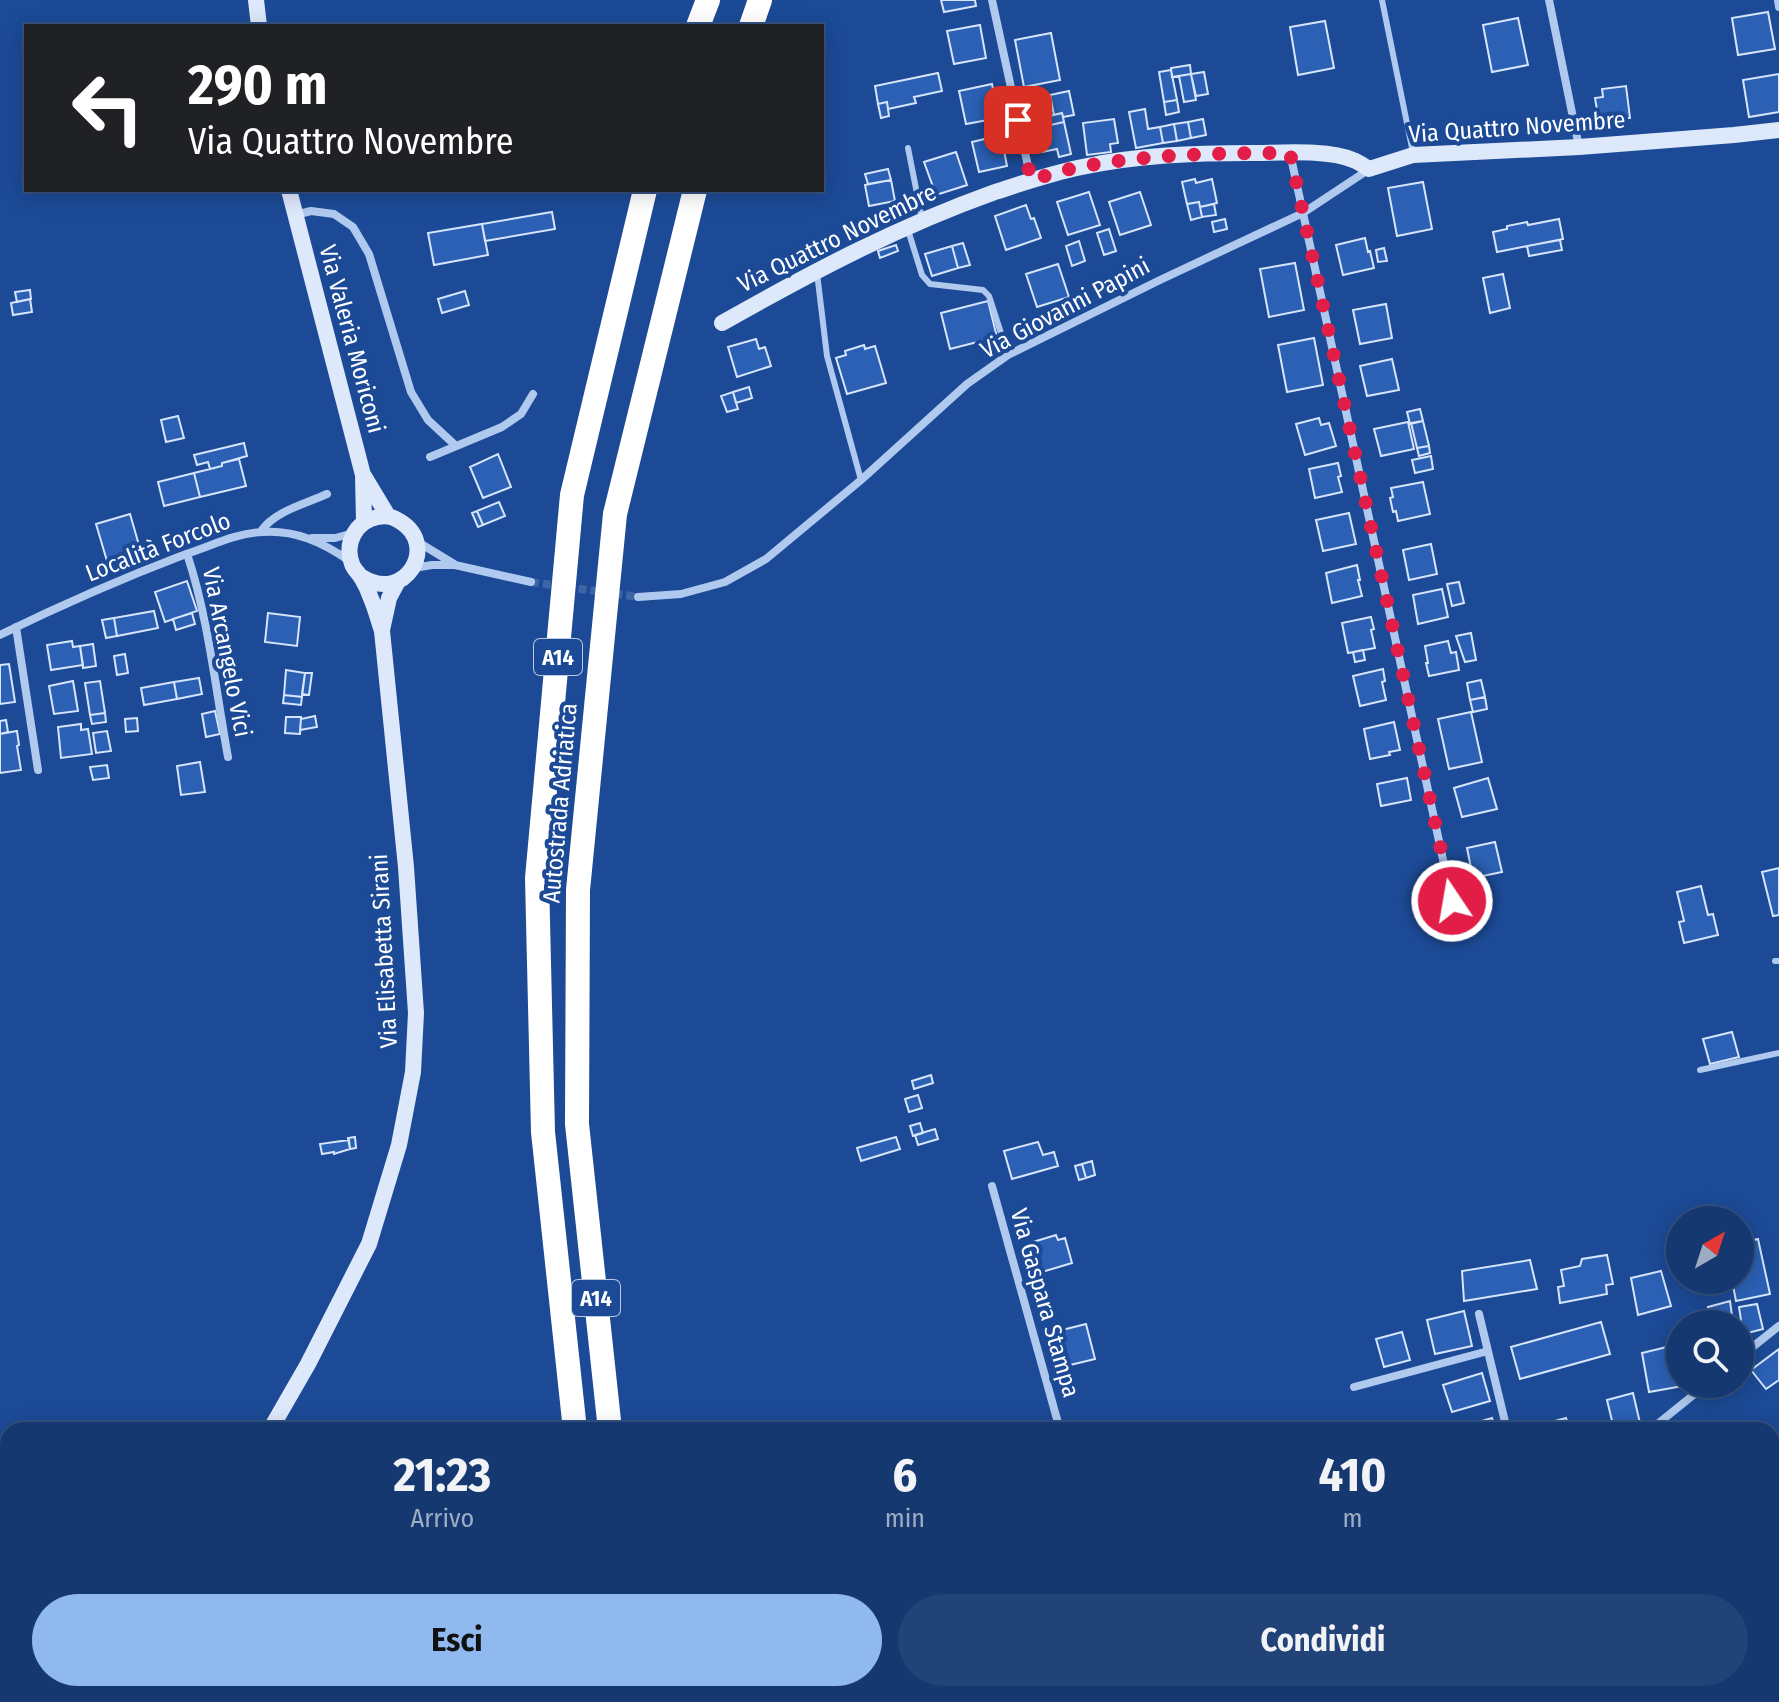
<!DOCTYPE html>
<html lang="it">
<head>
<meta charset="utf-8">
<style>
	:root { --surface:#153870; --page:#224378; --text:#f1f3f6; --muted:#9dacc3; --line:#345283; --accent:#90b9f0 }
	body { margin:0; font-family:"Fira Sans Condensed",sans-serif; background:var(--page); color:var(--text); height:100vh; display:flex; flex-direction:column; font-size:30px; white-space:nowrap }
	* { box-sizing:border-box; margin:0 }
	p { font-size:26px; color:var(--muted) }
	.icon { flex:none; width:44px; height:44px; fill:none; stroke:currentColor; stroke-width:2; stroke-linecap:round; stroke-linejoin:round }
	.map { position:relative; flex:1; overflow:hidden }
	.side { position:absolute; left:0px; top:1422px; width:1780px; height:280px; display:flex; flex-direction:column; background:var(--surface); border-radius:24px 24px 0 0; box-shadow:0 4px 20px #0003,0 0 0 2px var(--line) }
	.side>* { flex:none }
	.hud { position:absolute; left:24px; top:24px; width:800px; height:168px; border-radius:0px; box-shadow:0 4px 20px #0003,0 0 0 2px var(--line); background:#202124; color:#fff; overflow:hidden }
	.needle { width:52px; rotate:39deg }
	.controls { position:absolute; left:1666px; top:1206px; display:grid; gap:16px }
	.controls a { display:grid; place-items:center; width:88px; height:88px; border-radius:50%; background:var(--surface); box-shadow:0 4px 20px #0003,0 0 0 2px var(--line); font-size:40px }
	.pin { position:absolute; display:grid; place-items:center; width:68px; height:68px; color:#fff; margin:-34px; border-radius:16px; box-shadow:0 4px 12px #0006 }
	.me { position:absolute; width:88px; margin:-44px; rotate:348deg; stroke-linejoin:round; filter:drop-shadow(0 0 6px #0008) }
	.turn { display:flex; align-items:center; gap:28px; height:168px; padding:0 32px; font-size:36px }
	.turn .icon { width:104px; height:104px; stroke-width:2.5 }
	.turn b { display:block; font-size:56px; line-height:68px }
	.eta { display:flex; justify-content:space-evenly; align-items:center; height:136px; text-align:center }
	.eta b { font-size:48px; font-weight:700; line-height:56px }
	.cta { display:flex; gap:16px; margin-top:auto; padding:16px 32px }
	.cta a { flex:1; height:92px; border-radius:48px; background:var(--accent); color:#111; font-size:32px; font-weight:700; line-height:92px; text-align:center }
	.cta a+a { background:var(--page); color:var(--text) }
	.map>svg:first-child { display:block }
	.building { fill:#2b60b4; stroke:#d6e5fb; stroke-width:2 }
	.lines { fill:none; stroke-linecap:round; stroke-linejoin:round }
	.street-tunnel { stroke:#3e65a6; stroke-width:8; stroke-dasharray:8 4; stroke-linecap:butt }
	.lane { stroke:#b0c9ef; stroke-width:6 }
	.street { stroke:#b0c9ef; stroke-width:8 }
	.secondary { stroke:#dde8fb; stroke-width:16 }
	.highway { stroke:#fff; stroke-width:24 }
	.route { stroke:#e11d48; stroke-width:14; stroke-dasharray:0 25.2 }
	.labels { text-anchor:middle; stroke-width:8; stroke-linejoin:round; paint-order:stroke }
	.shield { fill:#1c4a96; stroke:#bbc9e0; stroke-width:2 }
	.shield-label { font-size:22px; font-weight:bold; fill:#fff }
	.street-label { font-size:24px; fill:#fff; stroke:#1c4a96 }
</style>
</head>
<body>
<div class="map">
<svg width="1779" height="1702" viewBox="0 0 1779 1702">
	<rect width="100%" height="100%" fill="#1c4a96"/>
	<path class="building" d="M941,0H975L976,6L944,12Z
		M1768,12L1775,49L1738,55L1732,18Z
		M1518,18L1528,65L1492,72L1483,25Z
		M1325,21L1334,68L1298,75L1290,27Z
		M980,25L986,58L954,64L947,31Z
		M1051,33L1060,80L1024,87L1015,40Z
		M1190,65L1191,74L1172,77L1171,68Z
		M1171,70L1177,100L1164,102L1159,72Z
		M1204,72L1208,94L1196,96L1191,74Z
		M938,73L942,91L914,97L916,103L888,109L887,102L878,104L875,86Z
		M1191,74L1196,100L1184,102L1179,76Z
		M1779,74V112L1749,117L1743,80Z
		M992,84L999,118L966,124L959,91Z
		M1626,86L1630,118L1599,122L1595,98L1603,97L1602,89Z
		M1069,91L1074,115L1063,117L1062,113L1054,115L1050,95Z
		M1177,100L1179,112L1166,115L1164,102Z
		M887,102L889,116L881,118L878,104Z
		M1145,109L1148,129L1160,127L1163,143L1136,148L1129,112Z
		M1062,113L1064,122L1037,128L1035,119Z
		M1114,119L1118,143L1110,144L1111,152L1087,155L1083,123Z
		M1203,119L1206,135L1191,138L1188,122Z
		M1064,122L1071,154L1059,157L1057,149L1042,152L1037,128Z
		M1188,122L1191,138L1177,141L1174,124Z
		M1174,124L1177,141L1163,143L1160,127Z
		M1001,135L1007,166L979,172L972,142Z
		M956,152L967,185L936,195L924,162Z
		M888,169L891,180L868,184L865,174Z
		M1195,179L1196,183L1212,179L1217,203L1200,207L1199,202L1187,204L1182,182Z
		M891,180L895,201L869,206L865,185Z
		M1423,182L1432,229L1397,236L1388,188Z
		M1089,192L1100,225L1068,235L1057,202Z
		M1140,192L1151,225L1120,235L1109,202Z
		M1199,202L1202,217L1191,220L1187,204Z
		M1214,204L1216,215L1202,217L1200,207Z
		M1026,205L1031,219L1034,218L1041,238L1006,250L995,216Z
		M552,212L555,229L485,241L482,224Z
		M1225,219L1227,229L1214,232L1212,222Z
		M1559,219L1563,239L1497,252L1493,232L1507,229V226L1527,222L1528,225Z
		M482,224L488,255L434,265L428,233Z
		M1109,229L1116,251L1104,255L1097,233Z
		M1365,238L1368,252L1370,251L1374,268L1343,275L1336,245Z
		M1560,240L1562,250L1529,256L1527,246Z
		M1079,241L1085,261L1072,266L1066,246Z
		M963,243L970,265L958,268L952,246Z
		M896,245L898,251L880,258L878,251Z
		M952,246L958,268L932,276L925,254Z
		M1384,248L1387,261L1378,262L1376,250Z
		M1295,263L1304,310L1269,317L1260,269Z
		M1058,264L1069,297L1037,307L1026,274Z
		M1503,274L1510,308L1490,313L1483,278Z
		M30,290L31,299L17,302L15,292Z
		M465,291L469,305L442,313L438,299Z
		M30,299L32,312L13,315L11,303Z
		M988,301L997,337L950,349L941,313Z
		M1386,304L1392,338L1360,344L1353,310Z
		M1314,338L1323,385L1287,392L1278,345Z
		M756,339L759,349L765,347L771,366L737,377L728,347Z
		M864,345L865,349L875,346L886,383L847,394L836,358L846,355L845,351Z
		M1392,359L1399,390L1367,396L1360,366Z
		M749,387L752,398L736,403L733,392Z
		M733,392L738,409L727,412L721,396Z
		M1420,409L1423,421L1410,424L1407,412Z
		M178,416L184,438L166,442L161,420Z
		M1319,418L1321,425L1329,423L1336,446L1305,455L1296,424Z
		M1423,421L1429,446L1417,448L1411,423Z
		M1408,422L1414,449L1381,456L1374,429Z
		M244,443L247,456L222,463V466L210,469L208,462L197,465L194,455Z
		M1429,446L1430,453L1419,456L1417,448Z
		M498,454L511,487L483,498L470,467Z
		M1431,456L1433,469L1415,473L1412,460Z
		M239,459L246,486L200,497L194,473L222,466V463Z
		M1338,463L1341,476L1338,477L1342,492L1315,498L1309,469Z
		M194,473L200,497L164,506L158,482Z
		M1423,482L1430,514L1398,521L1396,511L1393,512L1390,498L1393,497L1391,488Z
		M499,502L505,516L483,525L477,511Z
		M477,511L483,525L478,527L472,513Z
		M1349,513L1356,544L1323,551L1316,520Z
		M130,514L141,552L107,561L96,524Z
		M1431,544L1437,574L1409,580L1403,550Z
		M1357,565L1360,580H1358L1362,596L1332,603L1326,573Z
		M187,581L197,611L165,622L155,592Z
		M1459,582L1464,603L1452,606L1447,584Z
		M1442,589L1448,617L1418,624L1413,595Z
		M154,611L158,628L117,636L114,618Z
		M192,613L195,624L176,630L173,619Z
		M268,613L300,617L297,646L265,642Z
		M1371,617L1374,629L1371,630L1375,648L1348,653L1342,623Z
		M114,618L117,636L106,638L102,620Z
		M1471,633L1476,660L1465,662L1456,636Z
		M72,641L73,647L80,646L83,665L51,670L47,645Z
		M1448,641L1451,653L1456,652L1459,670L1429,676L1426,663H1428L1425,646Z
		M93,644L96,666L83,668L80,646Z
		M1363,650L1365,660L1355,662L1353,652Z
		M125,654L128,673L117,675L114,656Z
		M9,664L15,702L0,704V665Z
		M1383,669L1385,681L1382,682L1386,700L1360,706L1353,676Z
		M286,670L305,673L302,697L284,695Z
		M305,673H312L309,695L302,694Z
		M199,678L202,694L177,699L174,682Z
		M1481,680L1485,697L1470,700L1467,683Z
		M73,681L78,711L54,714L49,686Z
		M100,681L105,713L90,715L85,683Z
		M174,682L177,699L144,705L141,688Z
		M284,695L302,697L301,705L283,703Z
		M1485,697L1487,709L1473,712L1470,700Z
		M215,711L220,734L206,737L202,714Z
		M1471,712L1482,762L1449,769L1438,719Z
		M105,713L106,722L92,724L90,715Z
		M315,716L317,727L300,730L301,719Z
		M286,717H301L300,734L285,733Z
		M137,718L138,731L126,732L125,719Z
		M6,720L8,732L0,734V721Z
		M1394,722L1400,750L1389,752L1390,755L1370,759L1364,729Z
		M81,724V730L88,729L92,754L61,758L58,727Z
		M17,731L19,745L17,746L21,770L0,773V734Z
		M107,731L111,751L96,753L93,733Z
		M200,762L205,792L181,795L177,766Z
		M107,765L109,778L93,780L90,767Z
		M1407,778L1411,800L1381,806L1377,784Z
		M1488,778L1497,809L1462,817L1454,788Z
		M1495,842L1502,872L1473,878L1467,848Z
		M1779,868V915L1773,916L1762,872Z
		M1701,886L1708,915L1713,914L1718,935L1684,943L1679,922L1684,921L1677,892Z
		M1732,1032L1739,1057L1710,1064L1703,1039Z
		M931,1075L933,1083L914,1089L912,1081Z
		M918,1095L922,1108L909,1112L905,1099Z
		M920,1123L923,1133L913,1136L910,1126Z
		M935,1129L938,1139L918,1145L915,1135Z
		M355,1137L356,1148L350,1149L348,1138Z
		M896,1137L900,1149L861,1161L857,1148Z
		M349,1140L350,1149L334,1154V1152L322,1154L320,1144Z
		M1038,1142L1043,1155L1054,1152L1058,1166L1012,1179L1004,1151Z
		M1092,1161L1095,1175L1086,1178L1082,1164Z
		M1082,1164L1086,1178L1079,1180L1075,1166Z
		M1056,1235L1058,1240L1065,1238L1072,1263L1042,1272L1033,1242Z
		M1758,1239L1770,1294L1736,1301L1732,1280H1740V1243Z
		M1607,1255L1613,1284L1606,1285L1607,1294L1560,1303L1558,1287L1564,1286L1561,1270L1580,1266L1582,1259Z
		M1530,1260L1537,1289L1464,1301L1462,1271Z
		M1661,1271L1671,1306L1638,1315L1631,1278Z
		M1730,1301L1733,1323L1741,1320L1739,1307L1757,1304L1763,1329L1740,1335V1324H1711L1708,1307Z
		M1464,1311L1472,1346L1435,1354L1427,1320Z
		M1601,1322L1610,1354L1520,1379L1511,1347Z
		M1086,1324L1095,1359L1066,1366L1058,1331Z
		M1402,1332L1410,1360L1384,1367L1376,1339Z
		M1675,1345L1680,1370V1384L1683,1386L1649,1392L1642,1353Z
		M1779,1349V1380L1766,1389L1751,1370Z
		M1482,1373L1490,1401L1452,1412L1443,1385Z
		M1633,1393L1640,1423L1614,1429L1607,1400Z
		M1492,1418L1496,1430H1454V1429Z
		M1566,1418L1570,1430H1538L1537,1426Z
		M425,1694H446L447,1699L444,1700V1702H427Z
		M1222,1694H1256L1257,1696L1264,1694L1267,1702H1222L1219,1695Z
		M1655,1694H1690L1691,1699L1673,1702H1656Z"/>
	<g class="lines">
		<path class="street-tunnel" d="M531,582L638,597"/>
		<path class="lane" d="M1382,0L1413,153
			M908,148L922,219
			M908,230L922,275L930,284L983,290L989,296L1008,355
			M817,273L827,356L861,480
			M1775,961H1779
			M1700,1070L1779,1053
			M510,1694L511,1702"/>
		<path class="street" d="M992,0L1031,180
			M1549,0L1579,147
			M1778,0L1779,7
			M1290,153L1452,901
			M295,215L311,211L334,214L353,227L369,254L411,392L428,420L456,446
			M430,457L502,427L521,414L533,394
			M261,531C275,511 305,504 327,494
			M312,538H335L354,533
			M418,542L454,564
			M187,554C208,616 216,692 228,757
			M414,568L432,565H455L531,582
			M638,597L681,594L725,582L766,559L861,480L967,384L1008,355L1160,280L1303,213L1368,170
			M16,627L38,770
			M0,635C61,605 123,578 186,554C211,546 236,533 263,532C295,530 322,542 348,560
			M992,1186L1060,1430
			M1479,1314L1507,1430
			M1740,1357L1779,1326
			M1354,1387L1488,1351
			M1650,1430L1707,1384
			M1772,1511L1779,1508
			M299,1694L301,1702
			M759,1694L761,1702
			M1133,1694L1135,1702
			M1484,1694L1486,1702
			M1335,1702L1353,1694
			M1399,1702L1404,1694"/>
		<path class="secondary" d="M256,0L259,26
			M289,190L363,475L364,522
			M722,323C812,272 897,227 995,192C1023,183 1052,173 1082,167C1137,155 1195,153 1251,153C1279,153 1328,149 1353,160C1359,162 1364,166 1369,169L1413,155L1579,147L1734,135L1779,130
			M364,476L388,516
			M382,630L389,598L398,581
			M270,1430L308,1364L369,1244L399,1145L413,1072L416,1013L406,867L382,631C378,619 375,607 370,596C368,590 365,584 362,579C359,573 354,570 352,564C344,543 356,521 378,517C386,515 394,517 401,522C439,546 405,604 362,577
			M146,1702L148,1694"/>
		<path class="highway" d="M698,26L708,0
			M751,26L760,0
			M575,1430L543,1132L537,878L572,495L645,190
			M610,1430L577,1124L578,890L615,514L695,190
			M604,1694L605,1702
			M639,1694V1702"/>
	</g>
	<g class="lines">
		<path class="route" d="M1018,120L1031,180C1049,175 1067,169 1085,166C1153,154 1221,153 1290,153L1452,901"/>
	</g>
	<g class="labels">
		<g class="shield">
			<rect x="534" y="639" width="48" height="36" rx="6"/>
			<rect x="572" y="1280" width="48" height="36" rx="6"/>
		</g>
		<g class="shield-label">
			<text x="558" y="665">A14</text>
			<text x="596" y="1306">A14</text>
		</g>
		<g class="street-label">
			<text transform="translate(1517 127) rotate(-4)" y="8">Via Quattro Novembre</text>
			<text transform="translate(837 238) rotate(-26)" y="8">Via Quattro Novembre</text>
			<text transform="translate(1065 308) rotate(-28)" y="8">Via Giovanni Papini</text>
			<text transform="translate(352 339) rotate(75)" y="8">Via Valeria Moriconi</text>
			<text transform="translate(158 547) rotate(-21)" y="8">Località Forcolo</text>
			<text transform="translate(227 652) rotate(79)" y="8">Via Arcangelo Vici</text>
			<text transform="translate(560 803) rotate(-85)" y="8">Autostrada Adriatica</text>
			<text transform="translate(384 951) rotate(-93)" y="8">Via Elisabetta Sirani</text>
			<text transform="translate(1045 1303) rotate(74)" y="8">Via Gaspara Stampa</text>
		</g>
	</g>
</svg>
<div class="controls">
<a><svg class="needle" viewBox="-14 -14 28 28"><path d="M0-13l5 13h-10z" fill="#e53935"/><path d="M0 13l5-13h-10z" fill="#9dacc3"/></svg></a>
<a><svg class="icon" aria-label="search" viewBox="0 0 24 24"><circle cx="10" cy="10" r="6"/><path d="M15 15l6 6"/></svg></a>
</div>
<div class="pin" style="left:1018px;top:120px;background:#d93025"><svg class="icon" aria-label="arrive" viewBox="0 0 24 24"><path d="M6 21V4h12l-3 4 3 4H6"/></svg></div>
<svg class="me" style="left:1452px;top:901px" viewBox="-20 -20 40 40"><circle r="17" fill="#e11d48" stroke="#fff" stroke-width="3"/><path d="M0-11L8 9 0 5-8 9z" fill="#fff"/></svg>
<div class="hud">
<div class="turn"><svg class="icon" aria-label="left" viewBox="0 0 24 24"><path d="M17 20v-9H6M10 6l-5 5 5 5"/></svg><div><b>290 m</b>Via Quattro Novembre</div></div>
</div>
<section class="side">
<div class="eta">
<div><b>21:23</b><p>Arrivo</p></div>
<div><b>6</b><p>min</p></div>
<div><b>410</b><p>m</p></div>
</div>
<div class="cta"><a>Esci</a><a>Condividi</a></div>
</section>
</div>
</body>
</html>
